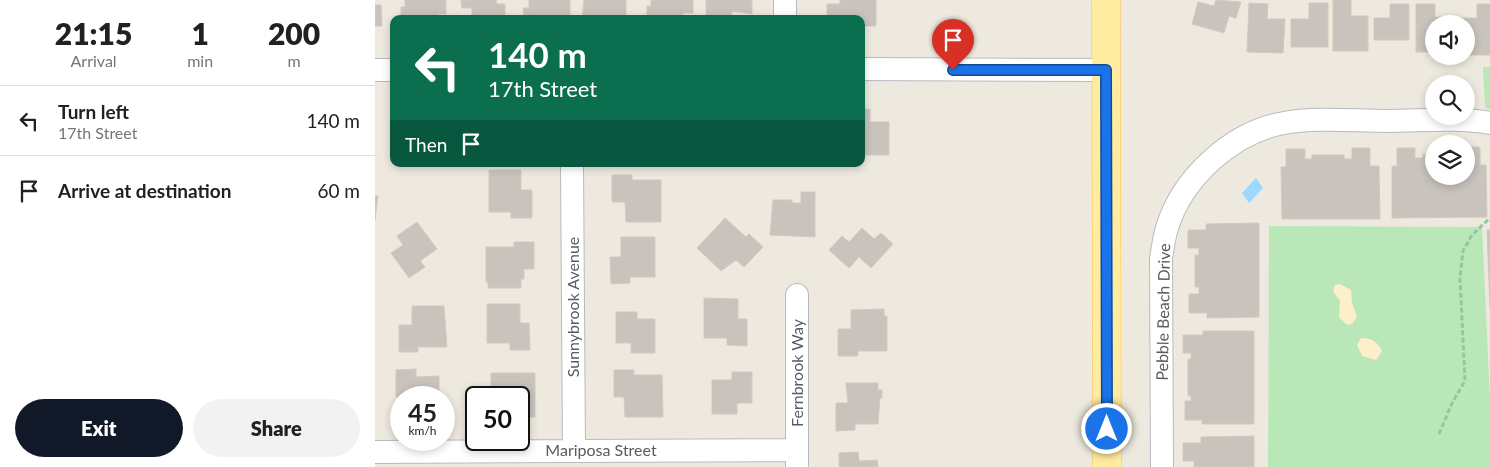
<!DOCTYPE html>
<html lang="en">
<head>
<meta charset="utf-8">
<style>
	:root { --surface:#fff; --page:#f2f2f2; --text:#202124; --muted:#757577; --line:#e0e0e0; --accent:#111827 }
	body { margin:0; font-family:Lato,sans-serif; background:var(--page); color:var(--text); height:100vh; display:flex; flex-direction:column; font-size:19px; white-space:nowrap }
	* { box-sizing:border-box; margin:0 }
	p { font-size:16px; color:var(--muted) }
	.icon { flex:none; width:28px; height:28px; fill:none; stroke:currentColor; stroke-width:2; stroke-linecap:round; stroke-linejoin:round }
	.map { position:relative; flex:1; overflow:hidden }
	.drawer { display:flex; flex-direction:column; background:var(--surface); width:375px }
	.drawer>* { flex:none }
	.banner { position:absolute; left:15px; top:15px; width:475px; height:152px; border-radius:10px; box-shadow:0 2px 8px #0003; background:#0b6e4f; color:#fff; overflow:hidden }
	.fabs { position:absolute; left:1050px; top:15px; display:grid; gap:10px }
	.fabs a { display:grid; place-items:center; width:50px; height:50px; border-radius:50%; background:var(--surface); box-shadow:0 2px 8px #0003; font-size:25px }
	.speed { position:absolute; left:15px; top:386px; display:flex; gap:10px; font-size:25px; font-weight:700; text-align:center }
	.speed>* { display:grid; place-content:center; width:65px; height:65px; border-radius:50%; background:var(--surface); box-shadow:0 2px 8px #0003; line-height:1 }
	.speed small { font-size:12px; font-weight:400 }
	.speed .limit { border:2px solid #111; border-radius:8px; background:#fff; color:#111 }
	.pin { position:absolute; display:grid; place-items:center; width:42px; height:42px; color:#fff; margin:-51px -21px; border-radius:50% 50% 50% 0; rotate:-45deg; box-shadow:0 0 5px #0007 }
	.pin .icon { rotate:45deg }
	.me { position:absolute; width:55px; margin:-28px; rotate:0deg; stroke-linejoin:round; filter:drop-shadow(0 0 4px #0008) }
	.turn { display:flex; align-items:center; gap:18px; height:105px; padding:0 15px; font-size:22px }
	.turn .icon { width:65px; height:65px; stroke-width:2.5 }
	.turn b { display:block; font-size:35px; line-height:42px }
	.then { display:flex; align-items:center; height:48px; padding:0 15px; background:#0003; gap:10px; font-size:19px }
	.eta { display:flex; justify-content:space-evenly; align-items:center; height:85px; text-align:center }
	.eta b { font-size:30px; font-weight:800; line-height:35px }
	.button { display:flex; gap:10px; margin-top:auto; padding:10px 15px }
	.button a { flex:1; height:58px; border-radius:30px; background:var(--accent); color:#fff; font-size:20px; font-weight:800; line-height:58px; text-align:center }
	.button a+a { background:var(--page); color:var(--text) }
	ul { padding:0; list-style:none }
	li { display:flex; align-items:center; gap:15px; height:70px; padding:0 15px; border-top:1px solid var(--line) }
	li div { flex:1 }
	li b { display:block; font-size:19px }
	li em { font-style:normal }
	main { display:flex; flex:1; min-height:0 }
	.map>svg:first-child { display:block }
	.green { fill:#bae7b8 }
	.sand { fill:#fdefc9 }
	.water { fill:#9cd8ff }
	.building { fill:#c8c3bc; stroke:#d2cabd }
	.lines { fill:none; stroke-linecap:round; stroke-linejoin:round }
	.minor-casing { stroke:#b7babf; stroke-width:24 }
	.major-casing { stroke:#fdc247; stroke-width:29 }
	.path { stroke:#91c89e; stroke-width:3; stroke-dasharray:5 2.5; stroke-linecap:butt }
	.minor { stroke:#fff; stroke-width:22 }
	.major { stroke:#ffeca1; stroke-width:28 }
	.route-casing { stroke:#114b97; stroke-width:12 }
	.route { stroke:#1a73e8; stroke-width:9 }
	.labels { text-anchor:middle; stroke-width:4; stroke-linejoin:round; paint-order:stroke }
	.street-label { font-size:16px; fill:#585c61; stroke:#fff }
</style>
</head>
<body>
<main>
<section class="drawer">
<div class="eta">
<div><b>21:15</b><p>Arrival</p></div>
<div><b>1</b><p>min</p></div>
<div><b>200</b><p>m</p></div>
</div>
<ul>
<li><svg class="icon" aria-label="left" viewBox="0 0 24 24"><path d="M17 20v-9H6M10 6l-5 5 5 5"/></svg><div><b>Turn left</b><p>17th Street</p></div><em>140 m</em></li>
<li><svg class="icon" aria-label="arrive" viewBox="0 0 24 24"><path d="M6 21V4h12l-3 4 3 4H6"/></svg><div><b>Arrive at destination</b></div><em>60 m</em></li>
</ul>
<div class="button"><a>Exit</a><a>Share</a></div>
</section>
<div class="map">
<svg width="1115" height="467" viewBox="0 0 1115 467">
	<rect width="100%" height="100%" fill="#ede9de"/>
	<path class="green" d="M1108,67H1115V109L1110,108Z
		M894,226L1107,227L1115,400V467H893Z"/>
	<path class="sand" d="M965,284L976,290L977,303L982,317L977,324L972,325L964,317L965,301L958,291L960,285Z
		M986,338C997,338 1003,342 1007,351L1001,360L987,356L982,345Z"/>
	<path class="water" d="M881,178L888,188L874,203L867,193Z"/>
	<path class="building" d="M30,0H71V14H63V17H52V19H26V7H30Z
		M86,0H121L122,4H130V19H102V16H97V8H87Z
		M154,0H195V15H184V19H149L148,8H154Z
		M209,0H251V19H207Z
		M276,0H318V13H308V16H299V19H272V6H276Z
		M331,0H377V14L357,11V19H331Z
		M465,0H501V26H486V19H452V4H465Z
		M841,0L866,2L861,18L854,16L849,33L817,24L823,2L839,6Z
		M958,0H976V16H993V51H958Z
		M874,3L893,4L892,19H910L908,53L872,52Z
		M934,3H953V47H916V19H934Z
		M1015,4H1034V40H999V18H1015Z
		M1041,4H1060V17H1074V24H1059V52H1041Z
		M1102,4H1115V55H1091V24H1084V18H1102Z
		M0,5H6L7,26H0Z
		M486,109H495V122H514V155H486Z
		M1091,147H1105V165H1111L1112,217L1017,218V166H1022V148H1040V158H1048V154H1059V176H1091Z
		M977,148H995V166H1004L1005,219H907L906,167H911V149H930V159H937V155H969V159H977Z
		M114,170H146V190H157V218H136V212H114Z
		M237,175H257V180H286V222H251L250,202H237Z
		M426,192H440V237L395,235L398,200H417V203H426Z
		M0,196H3L0,220Z
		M350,218L371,237L374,234L388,247L369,267L361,260L346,271L322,248Z
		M42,222L62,249L45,261L50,267L34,278L16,253L28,245L22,236Z
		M884,223V317L832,318V313H814V294H824V287H820V255H824V248H813V230H831V224Z
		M487,228L499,239L506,233L518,244L496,268L484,257L474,268L454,250L467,236L474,242Z
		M1112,230H1115V308Z
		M246,237H280V277H255V283L236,284L235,257H246Z
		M139,242H159V269H149V279H146V288H113V282H111V247H139Z
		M329,298L363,299V319H372V346L352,345V338H329Z
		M112,304H145V323H154L155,350H135V343H112Z
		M37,306H69L72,347H43V352H24V325H37Z
		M509,309V316H512V351H483V356H463V329H476V310Z
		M241,312H262V319H280V353H256V343H241Z
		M828,331H879V424H827V420H810V401H816V396H813V359H816V353H808V335H828Z
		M41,369V377L64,376V398L21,397V370Z
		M239,370H259V375H287L288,417H250L249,397H239Z
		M357,372H377V403H362V414H337V380H357Z
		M116,373H160V417H144V398H116Z
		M471,383H503V390H507V398H505L503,424H480V430L461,431V403H473Z
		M879,436V467H819V461H808V443H826V437Z
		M483,452L484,461L502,460L503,467H464V453Z"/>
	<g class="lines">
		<g class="minor-casing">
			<path id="minor" d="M410,0V19
				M486,69L731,70
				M0,70H19
				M197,164L199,450
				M0,452L422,450
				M422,467V295
				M787,467L786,258C788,248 789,237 792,228C807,178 857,132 909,123C942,117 978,121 1012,121C1046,121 1082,117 1115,123"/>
		</g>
		<g class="major-casing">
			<path id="major" d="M731,0L732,467"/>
		</g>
		<path class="path" d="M1064,434L1077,403L1090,381L1085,278L1088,251L1097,235L1115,218"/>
		<use href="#minor" class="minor"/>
		<use href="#major" class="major"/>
	</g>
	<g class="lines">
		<g class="route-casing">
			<path id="route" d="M578,70H731L732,429"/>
		</g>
		<use href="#route" class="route"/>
	</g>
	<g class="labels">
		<g class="street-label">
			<text transform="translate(198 307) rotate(-90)" y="6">Sunnybrook Avenue</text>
			<text transform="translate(788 312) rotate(-89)" y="6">Pebble Beach Drive</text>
			<text transform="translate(422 373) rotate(-90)" y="6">Fernbrook Way</text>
			<text x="226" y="456">Mariposa Street</text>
		</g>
	</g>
</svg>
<div class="fabs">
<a><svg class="icon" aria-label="sound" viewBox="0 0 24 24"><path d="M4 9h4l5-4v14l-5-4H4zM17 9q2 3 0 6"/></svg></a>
<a><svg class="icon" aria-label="search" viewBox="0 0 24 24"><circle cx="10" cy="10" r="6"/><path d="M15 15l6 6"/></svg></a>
<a><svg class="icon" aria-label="layers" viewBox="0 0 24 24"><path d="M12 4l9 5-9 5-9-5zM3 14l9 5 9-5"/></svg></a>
</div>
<div class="speed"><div>45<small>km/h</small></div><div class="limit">50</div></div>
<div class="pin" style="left:578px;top:70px;background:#d93025"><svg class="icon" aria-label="arrive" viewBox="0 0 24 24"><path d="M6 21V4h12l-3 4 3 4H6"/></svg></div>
<svg class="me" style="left:732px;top:429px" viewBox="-20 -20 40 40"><circle r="17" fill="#1a73e8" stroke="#fff" stroke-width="3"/><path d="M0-11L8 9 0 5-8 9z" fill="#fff"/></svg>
<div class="banner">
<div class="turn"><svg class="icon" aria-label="left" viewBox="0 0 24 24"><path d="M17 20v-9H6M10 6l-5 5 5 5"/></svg><div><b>140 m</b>17th Street</div></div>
<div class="then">Then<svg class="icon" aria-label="arrive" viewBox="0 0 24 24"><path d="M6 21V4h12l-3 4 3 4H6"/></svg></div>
</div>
</div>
</main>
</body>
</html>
